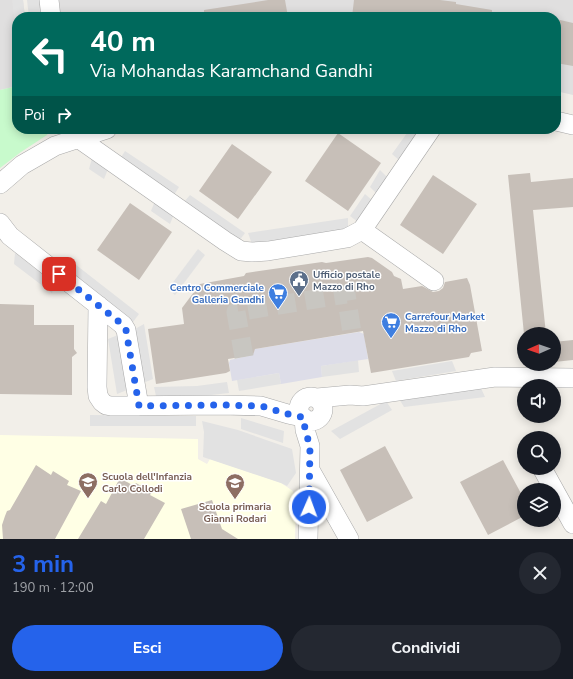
<!DOCTYPE html>
<html lang="it">
<head>
<meta charset="utf-8">
<style>
	:root { --surface:#171b24; --page:#242831; --text:#f1f3f6; --muted:#9ea1a6; --accent:#2563eb }
	body { margin:0; font-family:"Nunito Sans",sans-serif; background:var(--page); color:var(--text); height:100vh; display:flex; flex-direction:column; font-size:15px; white-space:nowrap }
	* { box-sizing:border-box; margin:0 }
	p { font-size:13px; color:var(--muted) }
	.icon { flex:none; width:22px; height:22px; fill:none; stroke:currentColor; stroke-width:2; stroke-linecap:round; stroke-linejoin:round }
	.map { position:relative; height:539px; overflow:hidden }
	.details { display:flex; flex-direction:column; background:var(--surface); flex:1 }
	.details>* { flex:none }
	.guide { position:absolute; left:12px; top:12px; width:549px; height:122px; border-radius:16px; box-shadow:0 2px 10px #0003; background:#00695c; color:#fff; overflow:hidden }
	.needle { width:26px; rotate:268deg }
	.fabs { position:absolute; left:517px; top:327px; display:grid; gap:8px }
	.fabs a { display:grid; place-items:center; width:44px; height:44px; border-radius:50%; background:var(--surface); box-shadow:0 2px 10px #0003; font-size:20px }
	.pin { position:absolute; display:grid; place-items:center; width:34px; height:34px; color:#fff; margin:-17px; border-radius:8px; box-shadow:0 2px 6px #0006 }
	.me { position:absolute; width:44px; margin:-22px; rotate:2deg; stroke-linejoin:round; filter:drop-shadow(0 0 3px #0008) }
	.turn { display:flex; align-items:center; gap:14px; height:84px; padding:0 12px; font-size:18px }
	.turn .icon { width:52px; height:52px; stroke-width:2.5 }
	.turn b { display:block; font-size:28px; line-height:34px }
	.then { display:flex; align-items:center; height:38px; padding:0 12px; background:#0003; gap:8px; font-size:15px }
	.round { display:grid; place-items:center; flex:none; width:42px; height:42px; border-radius:21px; background:var(--page) }
	.headline { display:flex; align-items:center; justify-content:space-between; height:68px; padding:0 12px }
	h1 { font-size:24px; font-weight:700; line-height:30px; color:var(--accent) }
	.action { display:flex; gap:8px; margin-top:auto; padding:8px 12px }
	.action a { flex:1; height:46px; border-radius:24px; background:var(--accent); color:#fff; font-size:16px; font-weight:700; line-height:46px; text-align:center }
	.action a+a { background:var(--page); color:var(--text) }
	.map>svg:first-child { display:block }
	.residential { fill:#e0dfdf }
	.education { fill:#ffffe5 }
	.park { fill:#c8facc }
	.parking { fill:#e2e2e2 }
	.plaza { fill:#dddde8 }
	.building { fill:#c7bfb8 }
	.lines { fill:none; stroke-linecap:round; stroke-linejoin:round }
	.minor-tunnel { stroke:#c8c6c1; stroke-width:19; stroke-dasharray:19 10; stroke-linecap:butt }
	.minor-casing { stroke:#a9a9a9; stroke-width:20 }
	.minor { stroke:#fff; stroke-width:19 }
	.route { stroke:#2563eb; stroke-width:7; stroke-dasharray:0 12.6 }
	.labels { text-anchor:middle; stroke-width:3; stroke-linejoin:round; paint-order:stroke }
	.service-label { font-size:10px; font-weight:bold; fill:#4e5e75; stroke:#fff; text-anchor:start }
	.shop-label { font-size:10px; font-weight:bold; fill:#366cbe; stroke:#fff; text-anchor:end }
	.education-label { font-size:10px; font-weight:bold; fill:#785e54; stroke:#fff; text-anchor:start }
</style>
</head>
<body>
<div class="map">
<svg width="573" height="539" viewBox="0 0 573 539">
	<rect width="100%" height="100%" fill="#f2efe9"/>
	<path class="residential" d="M0,0H23L25,17H17V86L0,90Z
		M57,0H573V95L556,91V17H60Z"/>
	<path class="education" d="M0,435L198,439V459L207,464L210,459L281,483L293,491L296,503L295,539H0Z"/>
	<path class="park" d="M17,86V129H50L47,135L21,152L0,168V90Z"/>
	<path class="parking" d="M12,0H23L25,17H17V41Z
		M27,0H42L44,17H29Z
		M410,129H417L419,132L400,161L392,154Z
		M125,151L179,187L174,195L120,159Z
		M92,158L108,169L104,179L89,169Z
		M380,170L388,178L378,195L370,187Z
		M365,194L373,201L358,222L350,216Z
		M190,195L245,233L239,241L184,202Z
		M155,201L174,214L170,224L151,211Z
		M348,218V229L252,244L248,233Z
		M198,249L205,255L175,295L168,289Z
		M15,253L54,283L52,293L14,264Z
		M71,261L139,314L133,322L64,269Z
		M144,324L153,379L143,383L135,329Z
		M118,335L127,390L117,394L108,339Z
		M358,360L359,372L322,377L321,366Z
		M452,361L456,371L396,381L392,371Z
		M279,373L281,384L239,391L237,380Z
		M227,382L229,393L202,396H156L154,387L197,386Z
		M480,386L485,397L404,407L398,397Z
		M386,401L392,410L340,439L331,431Z
		M90,415L196,416V426H90Z
		M241,418L284,431L283,443L241,429Z
		M202,421L238,430L292,449L296,473L287,486L281,483L203,457L204,432Z"/>
	<path class="plaza" d="M359,332L364,334L368,359L321,366L322,377L281,384L279,373L232,381L229,363L230,360L252,355L255,349Z"/>
	<path class="building" d="M268,0H285L288,17H204V10Z
		M354,0H440L456,2V4L492,10V17H352Z
		M556,19L573,23V66L556,63Z
		M338,133L381,163L348,211L305,181Z
		M232,144L272,172L238,219L199,191Z
		M530,173L531,182L573,178V207L533,210L546,334H524L508,175Z
		M433,175L477,204L443,254L400,225Z
		M130,203L172,232L139,280L97,250Z
		M368,257L372,258L392,272L394,276L401,279L403,289L422,286L433,292L439,291L443,288L445,282L467,278L470,285L482,351L471,353L469,357L371,373L363,331L255,349L253,355L228,359L230,371L226,373L156,384L148,329L184,324L182,308L200,284L244,276L246,273L322,262L326,263Z
		M0,304L34,305V325H74V349L77,353L72,357V395L0,394Z
		M573,340V360L554,362V342Z
		M385,446L413,498L367,522L340,470Z
		M503,460L524,499V516L488,535L460,482Z
		M36,465L51,475L53,471L69,481L67,485L81,491L55,539H3L2,525L5,516L7,511L10,510Z
		M120,478L134,486L136,483L152,492L150,495L165,503L144,539H78L101,501L106,504Z
		M212,500L222,529L238,539H191L181,509Z"/>
	<g class="lines">
		<path class="minor-tunnel" d="M244,357L236,312L346,294L352,333"/>
		<g class="minor-casing">
			<path id="minor" d="M49,0L51,17
				M556,121L573,125
				M78,138L225,241L241,251L252,252L268,251L347,238L362,230L431,129
				M0,184L22,165L55,146L107,129
				M0,223L10,236L123,325L126,330L139,406
				M362,230L434,281
				M98,305L97,387L98,396L102,402L106,405L111,406L222,405L261,406L288,414L302,417
				M299 409a12 12 0 1 1 24 0a12 12 0 1 1-24 0Z
				M317,398L350,395L363,396L495,377L573,378
				M304,418L305,430L310,446L308,539
				M542,468L573,524
				M310,470L349,539"/>
		</g>
		<use href="#minor" class="minor"/>
	</g>
	<g class="lines">
		<path class="route" d="M59,274L123,325L126,330L139,406L222,405L261,406L288,414L302,417L304,418L305,430L310,446L309,507"/>
	</g>
	<defs>
		<g id="civic-pin" transform="scale(1)"><path d="M0 17L-7.5 6A9.5 9.5 0 1 1 7.5 6Z" fill="#5c6f8a" stroke="#fff"/><path d="M-.6-6.5H3V-4.5H.6V-3L4-1V1h2V6H-6V1h2V-1L-.6-3ZM-1.2 2.5V6h2.4V2.5Z" fill="#fff"/></g>
		<g id="supermarket-pin" transform="scale(1)"><path d="M0 17L-7.5 6A9.5 9.5 0 1 1 7.5 6Z" fill="#3f7fe0" stroke="#fff"/><path d="M-6-5.5h2.5l.6 2H6L4.5 2H-2.5L-4.4-4H-6ZM-1.5 3.2a1.3 1.3 0 1 0 .1 0ZM3 3.2a1.3 1.3 0 1 0 .1 0Z" fill="#fff"/></g>
		<g id="school-pin" transform="scale(1)"><path d="M0 17L-7.5 6A9.5 9.5 0 1 1 7.5 6Z" fill="#8d6e63" stroke="#fff"/><path d="M0-5L7-2L0 1L-7-2ZM-4 1L0 2.5L4 1V4Q0 6-4 4Z" fill="#fff"/></g>
	</defs>
	<g fill-rule="evenodd">
		<use href="#civic-pin" x="299" y="280"/>
		<use href="#supermarket-pin" x="278" y="293"/>
		<use href="#supermarket-pin" x="391" y="322"/>
		<use href="#school-pin" x="88" y="482"/>
		<use href="#school-pin" x="235" y="483"/>
	</g>
	<g class="labels">
		<g class="service-label">
			<text x="313" y="278">Ufficio postale<tspan x="313" dy="12">Mazzo di Rho</tspan></text>
		</g>
		<g class="shop-label">
			<text x="264" y="291">Centro Commerciale<tspan x="264" dy="12">Galleria Gandhi</tspan></text>
			<text x="405" y="320" text-anchor="start">Carrefour Market<tspan x="405" dy="12">Mazzo di Rho</tspan></text>
		</g>
		<g class="education-label">
			<text x="102" y="480">Scuola dell'Infanzia<tspan x="102" dy="12">Carlo Collodi</tspan></text>
			<text x="235" y="510" text-anchor="middle">Scuola primaria<tspan x="235" dy="12">Gianni Rodari</tspan></text>
		</g>
	</g>
</svg>
<div class="fabs">
<a><svg class="needle" viewBox="-14 -14 28 28"><path d="M0-13l5 13h-10z" fill="#e53935"/><path d="M0 13l5-13h-10z" fill="#9ea1a6"/></svg></a>
<a><svg class="icon" aria-label="sound" viewBox="0 0 24 24"><path d="M4 9h4l5-4v14l-5-4H4zM17 9q2 3 0 6"/></svg></a>
<a><svg class="icon" aria-label="search" viewBox="0 0 24 24"><circle cx="10" cy="10" r="6"/><path d="M15 15l6 6"/></svg></a>
<a><svg class="icon" aria-label="layers" viewBox="0 0 24 24"><path d="M12 4l9 5-9 5-9-5zM3 14l9 5 9-5"/></svg></a>
</div>
<div class="pin" style="left:59px;top:274px;background:#d93025"><svg class="icon" aria-label="arrive" viewBox="0 0 24 24"><path d="M6 21V4h12l-3 4 3 4H6"/></svg></div>
<svg class="me" style="left:309px;top:507px" viewBox="-20 -20 40 40"><circle r="17" fill="#2563eb" stroke="#fff" stroke-width="3"/><path d="M0-11L8 9 0 5-8 9z" fill="#fff"/></svg>
<div class="guide">
<div class="turn"><svg class="icon" aria-label="left" viewBox="0 0 24 24"><path d="M17 20v-9H6M10 6l-5 5 5 5"/></svg><div><b>40 m</b>Via Mohandas Karamchand Gandhi</div></div>
<div class="then">Poi<svg class="icon" aria-label="right" viewBox="0 0 24 24"><path d="M7 20v-9h11M14 6l5 5-5 5"/></svg></div>
</div>
</div>
<section class="details">
<div class="headline"><div><h1>3 min</h1><p>190 m · 12:00</p></div><a class="round"><svg class="icon" aria-label="close" viewBox="0 0 24 24"><path d="M6 6l12 12M18 6L6 18"/></svg></a></div>
<div class="action"><a>Esci</a><a>Condividi</a></div>
</section>
</body>
</html>
